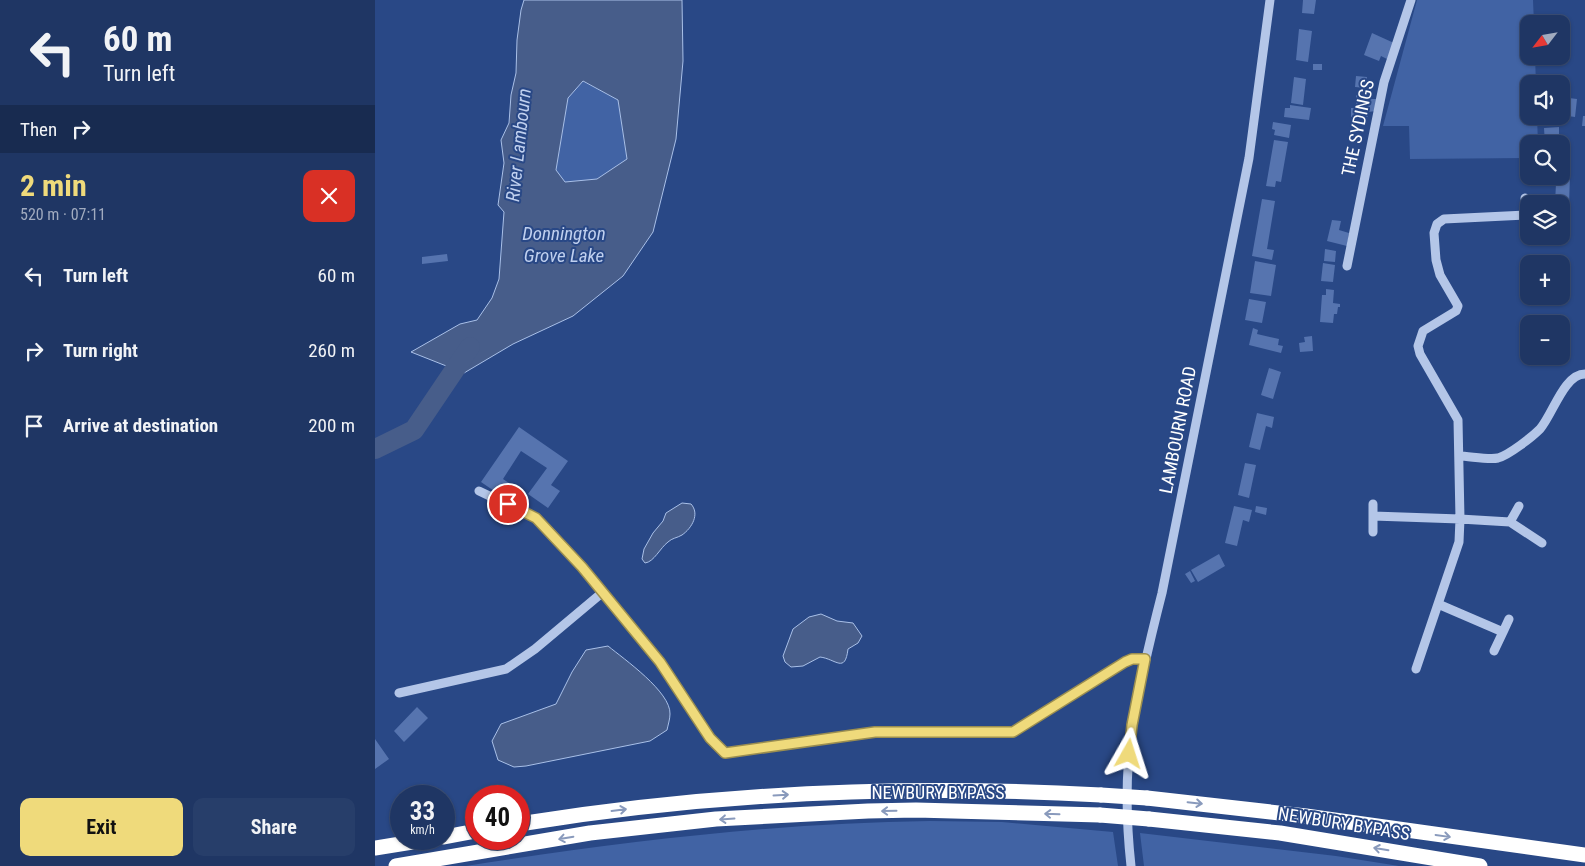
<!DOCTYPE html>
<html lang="en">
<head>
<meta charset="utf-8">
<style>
	:root { --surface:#1f3664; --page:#273e6a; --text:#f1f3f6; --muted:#a1abbf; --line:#3c5078; --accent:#efda7b }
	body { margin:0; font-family:"Roboto Condensed",sans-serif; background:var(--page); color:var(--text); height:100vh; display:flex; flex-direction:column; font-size:19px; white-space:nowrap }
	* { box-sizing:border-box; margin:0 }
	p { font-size:16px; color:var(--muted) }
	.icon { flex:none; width:28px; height:28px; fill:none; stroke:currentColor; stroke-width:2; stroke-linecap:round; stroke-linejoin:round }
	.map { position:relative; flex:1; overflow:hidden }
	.side { display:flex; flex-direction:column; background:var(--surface); width:375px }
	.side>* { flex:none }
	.hud { background:#1f3664; color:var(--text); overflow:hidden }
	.needle { width:32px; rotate:239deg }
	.tools { position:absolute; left:1145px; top:15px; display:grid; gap:10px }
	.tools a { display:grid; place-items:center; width:50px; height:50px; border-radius:10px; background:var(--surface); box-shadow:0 1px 4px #0004,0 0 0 1px var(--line); font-size:25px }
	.speed { position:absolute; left:15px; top:785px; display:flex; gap:10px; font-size:25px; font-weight:700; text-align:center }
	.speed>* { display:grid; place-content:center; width:65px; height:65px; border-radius:50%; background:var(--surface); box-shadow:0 1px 4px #0004,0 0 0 1px var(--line); line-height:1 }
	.speed small { font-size:12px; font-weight:400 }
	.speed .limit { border:8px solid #d22; background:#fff; color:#111 }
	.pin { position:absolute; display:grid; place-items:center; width:42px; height:42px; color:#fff; margin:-21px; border:2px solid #fff; border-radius:50%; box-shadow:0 1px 5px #0007 }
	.me { position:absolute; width:55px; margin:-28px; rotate:6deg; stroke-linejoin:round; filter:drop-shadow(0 0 4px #0008) }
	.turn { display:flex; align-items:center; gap:18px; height:105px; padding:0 20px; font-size:22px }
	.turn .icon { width:65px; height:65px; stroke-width:2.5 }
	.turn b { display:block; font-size:35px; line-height:42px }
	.then { display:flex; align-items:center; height:48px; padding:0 20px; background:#0003; gap:10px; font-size:19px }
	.round { display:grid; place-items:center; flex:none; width:52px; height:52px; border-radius:10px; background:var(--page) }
	.head { display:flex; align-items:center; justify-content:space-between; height:85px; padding:0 20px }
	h1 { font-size:30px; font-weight:700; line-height:38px; color:var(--accent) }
	.primary-button { display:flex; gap:10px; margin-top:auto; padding:10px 20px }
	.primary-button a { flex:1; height:58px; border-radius:10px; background:var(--accent); color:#111; font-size:20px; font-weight:700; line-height:58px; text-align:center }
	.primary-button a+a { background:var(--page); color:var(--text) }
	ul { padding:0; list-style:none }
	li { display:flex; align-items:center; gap:15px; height:75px; padding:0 20px }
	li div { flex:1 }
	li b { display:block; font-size:19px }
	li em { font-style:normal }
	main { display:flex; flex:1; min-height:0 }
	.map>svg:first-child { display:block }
	.green { fill:#4163a4 }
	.water { fill:#475d8a; stroke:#a9c0e8; fill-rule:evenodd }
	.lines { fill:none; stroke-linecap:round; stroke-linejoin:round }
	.river { stroke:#475d8a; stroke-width:20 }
	.building { fill:#5674af }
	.minor { stroke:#b4c6e8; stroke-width:9 }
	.highway { stroke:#fff; stroke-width:15 }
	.highway-bridge { stroke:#fff; stroke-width:15 }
	.oneway { stroke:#899abc }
	.route-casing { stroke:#9b8e50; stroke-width:12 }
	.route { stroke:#efda7b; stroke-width:9 }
	.labels { text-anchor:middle; stroke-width:4; stroke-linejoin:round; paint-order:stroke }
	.street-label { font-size:18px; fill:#fff; stroke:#294886 }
	.water-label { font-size:19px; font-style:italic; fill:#c0d0ef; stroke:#294886 }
</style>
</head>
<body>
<main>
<section class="side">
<div class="hud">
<div class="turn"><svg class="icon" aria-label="left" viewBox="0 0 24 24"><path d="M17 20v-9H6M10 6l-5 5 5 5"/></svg><div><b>60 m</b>Turn left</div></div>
<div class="then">Then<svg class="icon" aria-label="right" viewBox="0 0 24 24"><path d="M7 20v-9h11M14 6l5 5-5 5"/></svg></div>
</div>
<div class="head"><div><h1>2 min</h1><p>520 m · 07:11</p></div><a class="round" style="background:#d93025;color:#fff"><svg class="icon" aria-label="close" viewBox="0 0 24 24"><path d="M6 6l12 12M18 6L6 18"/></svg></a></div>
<ul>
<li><svg class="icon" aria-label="left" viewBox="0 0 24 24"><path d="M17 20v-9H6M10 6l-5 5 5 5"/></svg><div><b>Turn left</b></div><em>60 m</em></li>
<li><svg class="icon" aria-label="right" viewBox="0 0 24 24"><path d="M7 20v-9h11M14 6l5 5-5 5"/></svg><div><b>Turn right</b></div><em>260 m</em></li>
<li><svg class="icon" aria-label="arrive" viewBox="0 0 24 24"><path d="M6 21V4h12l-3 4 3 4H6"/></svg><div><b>Arrive at destination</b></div><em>200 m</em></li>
</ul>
<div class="primary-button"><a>Exit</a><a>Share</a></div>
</section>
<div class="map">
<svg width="1210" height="866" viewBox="0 0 1210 866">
	<rect width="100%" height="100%" fill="#294886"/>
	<path class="green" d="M1042,0H1158L1159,24H1154V56H1160L1161,84H1154V116H1162L1163,144H1154V158L1035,159L1034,126H1008Z
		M207,81L243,100L252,160L222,179L190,183L181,171L193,98Z
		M555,821L627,822L738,832L743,866H91C245,842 399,823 555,821Z
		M765,833L961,856L1024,866H769Z"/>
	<path class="water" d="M149,0H307L308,61L301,139L278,232L248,276L198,316L138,344L89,373L36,352L85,324L102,320L117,298L124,279L129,212L123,205L129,163L126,140L134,123L136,95L141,73L142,40L146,10ZM208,81L243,100L252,159L222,179L190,182L181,170L193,98Z
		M307,503L316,504C325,514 317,528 307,535C302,538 297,538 293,542C285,548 279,562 270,563L267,559L269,549L278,533L288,521L291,513Z
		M446,614L462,621L478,623L487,636L483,643L473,649C470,674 461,659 445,657L428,666L416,667L410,662L408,656L418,629L434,617Z
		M233,646C249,659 296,692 295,714C295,719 293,725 292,730L275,741L151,766L139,767L123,760L117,741L126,724L181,704L197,672L211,650Z"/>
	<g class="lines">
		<path class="river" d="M0,449L39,430L95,347"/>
	</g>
	<path class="building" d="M928,0H941L939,14L927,13Z
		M924,29L937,31L933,62L921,60Z
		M997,33L1019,43L1012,59L1006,56L1004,61L989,55Z
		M938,64H947V70H938Z
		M981,76L992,77L991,88L980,87Z
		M919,77L931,79L928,105L916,103Z
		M981,95H996V99H1001V111L993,112V117H976V108H981Z
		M1186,97L1202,99L1200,117L1186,115Z
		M915,105L936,108L934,120L909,117L910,108H915Z
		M1208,116H1210V126H1207Z
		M898,122L916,125L914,138L899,135L900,130L897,129Z
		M1184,127V144H1170L1169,128Z
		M899,140L913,142L906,182L901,181L900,187L891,186Z
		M975,156L981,157L979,169L973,168Z
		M1187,174L1195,175L1193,236H1186V204H1180L1181,183H1187Z
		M887,199L900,201L892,249L899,250L897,260L877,256Z
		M957,220L966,221L964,230L974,233L972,246L952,241Z
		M950,249L961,251L960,262L949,261Z
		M72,254L73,261L47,264V257Z
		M880,261L901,265L896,296L875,293Z
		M948,263L960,265L958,282L946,281Z
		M951,289L959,290L958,303L965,304V307H963L962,314H959L958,323L945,322L947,295H951Z
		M874,299L891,302L887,323L870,320Z
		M878,328L883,330L882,334L904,339L903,345L908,346L906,353L874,345Z
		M937,336L938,351L925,352L924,343L930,342L929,337Z
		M894,368L906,372L898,399L886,395Z
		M882,413L899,417L897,428L891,426L885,450L874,447Z
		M144,427L193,461L176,485L185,491L173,508L153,494L172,468L146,451L128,479L146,491L137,503L106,482Z
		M870,463L881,465L874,498L863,495Z
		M859,506L877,510L874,522L868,520L862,546L850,543Z
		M881,506L892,508L891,515L880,512Z
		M844,554L850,566L823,582L816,570Z
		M815,571L820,581L816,583L810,574Z
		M42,707L53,718L29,742L19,731Z
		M0,739L14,759L0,769Z"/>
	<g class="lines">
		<path class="minor" d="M1150,198L1152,231
			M972,266L1009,82L1036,0
			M1084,456C1094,456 1113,460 1123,458C1134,455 1157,437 1165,429C1178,414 1189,374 1210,374
			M104,491L161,518L171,527L207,567L285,662L335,738L350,753L500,732H638L749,662L757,659H770
			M998,504V516
			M1135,522L1144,506
			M998,532V516L1085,519L1083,420L1045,354L1043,346L1048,331L1081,311L1083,306L1065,275L1061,260L1059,233L1062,224L1069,219L1151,215
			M1063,604L1128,632L1119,651
			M1128,632L1134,619
			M1041,669L1084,542L1085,519L1135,522L1167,543
			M24,693L131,669L160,649L228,592
			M756,866C751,820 750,770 758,724C765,680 776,636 787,593L874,158L895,0"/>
		<path class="highway" d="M772,798L931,816L1210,855
			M774,819L905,833L1105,866
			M144,824C336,793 531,784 726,795
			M69,837L101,831
			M0,848L56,839
			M21,866L215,833L341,819L493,811L541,810L725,815"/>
		<path class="highway-bridge" d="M726,795L772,798
			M725,815L774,819"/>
	</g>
	<defs><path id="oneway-shaft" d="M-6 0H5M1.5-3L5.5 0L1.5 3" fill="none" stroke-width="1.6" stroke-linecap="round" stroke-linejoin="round" transform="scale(1.25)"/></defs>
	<g class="oneway">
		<use href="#oneway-shaft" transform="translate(406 795) rotate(-3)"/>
		<use href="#oneway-shaft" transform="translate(820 803) rotate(6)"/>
		<use href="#oneway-shaft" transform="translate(244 810) rotate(-7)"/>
		<use href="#oneway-shaft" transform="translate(514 811) rotate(179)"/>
		<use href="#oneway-shaft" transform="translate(677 814) rotate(-178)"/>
		<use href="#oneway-shaft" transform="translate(352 819) rotate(176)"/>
		<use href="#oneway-shaft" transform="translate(1068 836) rotate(8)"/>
		<use href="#oneway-shaft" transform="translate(191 838) rotate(170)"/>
		<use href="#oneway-shaft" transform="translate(1006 849) rotate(-171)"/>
	</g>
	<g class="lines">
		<g class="route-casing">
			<path id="route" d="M133,504L161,518L207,567L285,662L335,738L350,753L500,732H638L750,662L757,659H770L757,725L754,754"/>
		</g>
		<use href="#route" class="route"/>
	</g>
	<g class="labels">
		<g class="street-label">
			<text transform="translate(983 128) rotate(-78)" y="6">THE SYDINGS</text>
			<text transform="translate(803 430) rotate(-79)" y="6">LAMBOURN ROAD</text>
			<text x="563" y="799">NEWBURY BYPASS</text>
			<text transform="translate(969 824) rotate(9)" y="6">NEWBURY BYPASS</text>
		</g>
		<g class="water-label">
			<text transform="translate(143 145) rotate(-84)" y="7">River Lambourn</text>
			<text x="189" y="240">Donnington<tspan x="189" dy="22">Grove Lake</tspan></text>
		</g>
	</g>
</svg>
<div class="tools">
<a><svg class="needle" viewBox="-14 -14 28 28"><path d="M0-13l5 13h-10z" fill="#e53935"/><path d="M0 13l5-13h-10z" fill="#a1abbf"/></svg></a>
<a><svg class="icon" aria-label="sound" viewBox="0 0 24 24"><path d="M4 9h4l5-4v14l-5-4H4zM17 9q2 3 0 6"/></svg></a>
<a><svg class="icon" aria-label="search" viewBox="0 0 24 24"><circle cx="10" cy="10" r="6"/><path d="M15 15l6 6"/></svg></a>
<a><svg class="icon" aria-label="layers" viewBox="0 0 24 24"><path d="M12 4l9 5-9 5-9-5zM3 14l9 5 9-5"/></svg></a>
<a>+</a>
<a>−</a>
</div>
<div class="speed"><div>33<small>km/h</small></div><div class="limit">40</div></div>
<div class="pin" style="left:133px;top:504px;background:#d93025"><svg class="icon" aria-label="arrive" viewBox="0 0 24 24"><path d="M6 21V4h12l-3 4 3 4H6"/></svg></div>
<svg class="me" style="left:754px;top:754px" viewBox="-20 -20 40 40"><path d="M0-17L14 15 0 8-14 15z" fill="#efda7b" stroke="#fff" stroke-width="4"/></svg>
</div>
</main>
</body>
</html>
